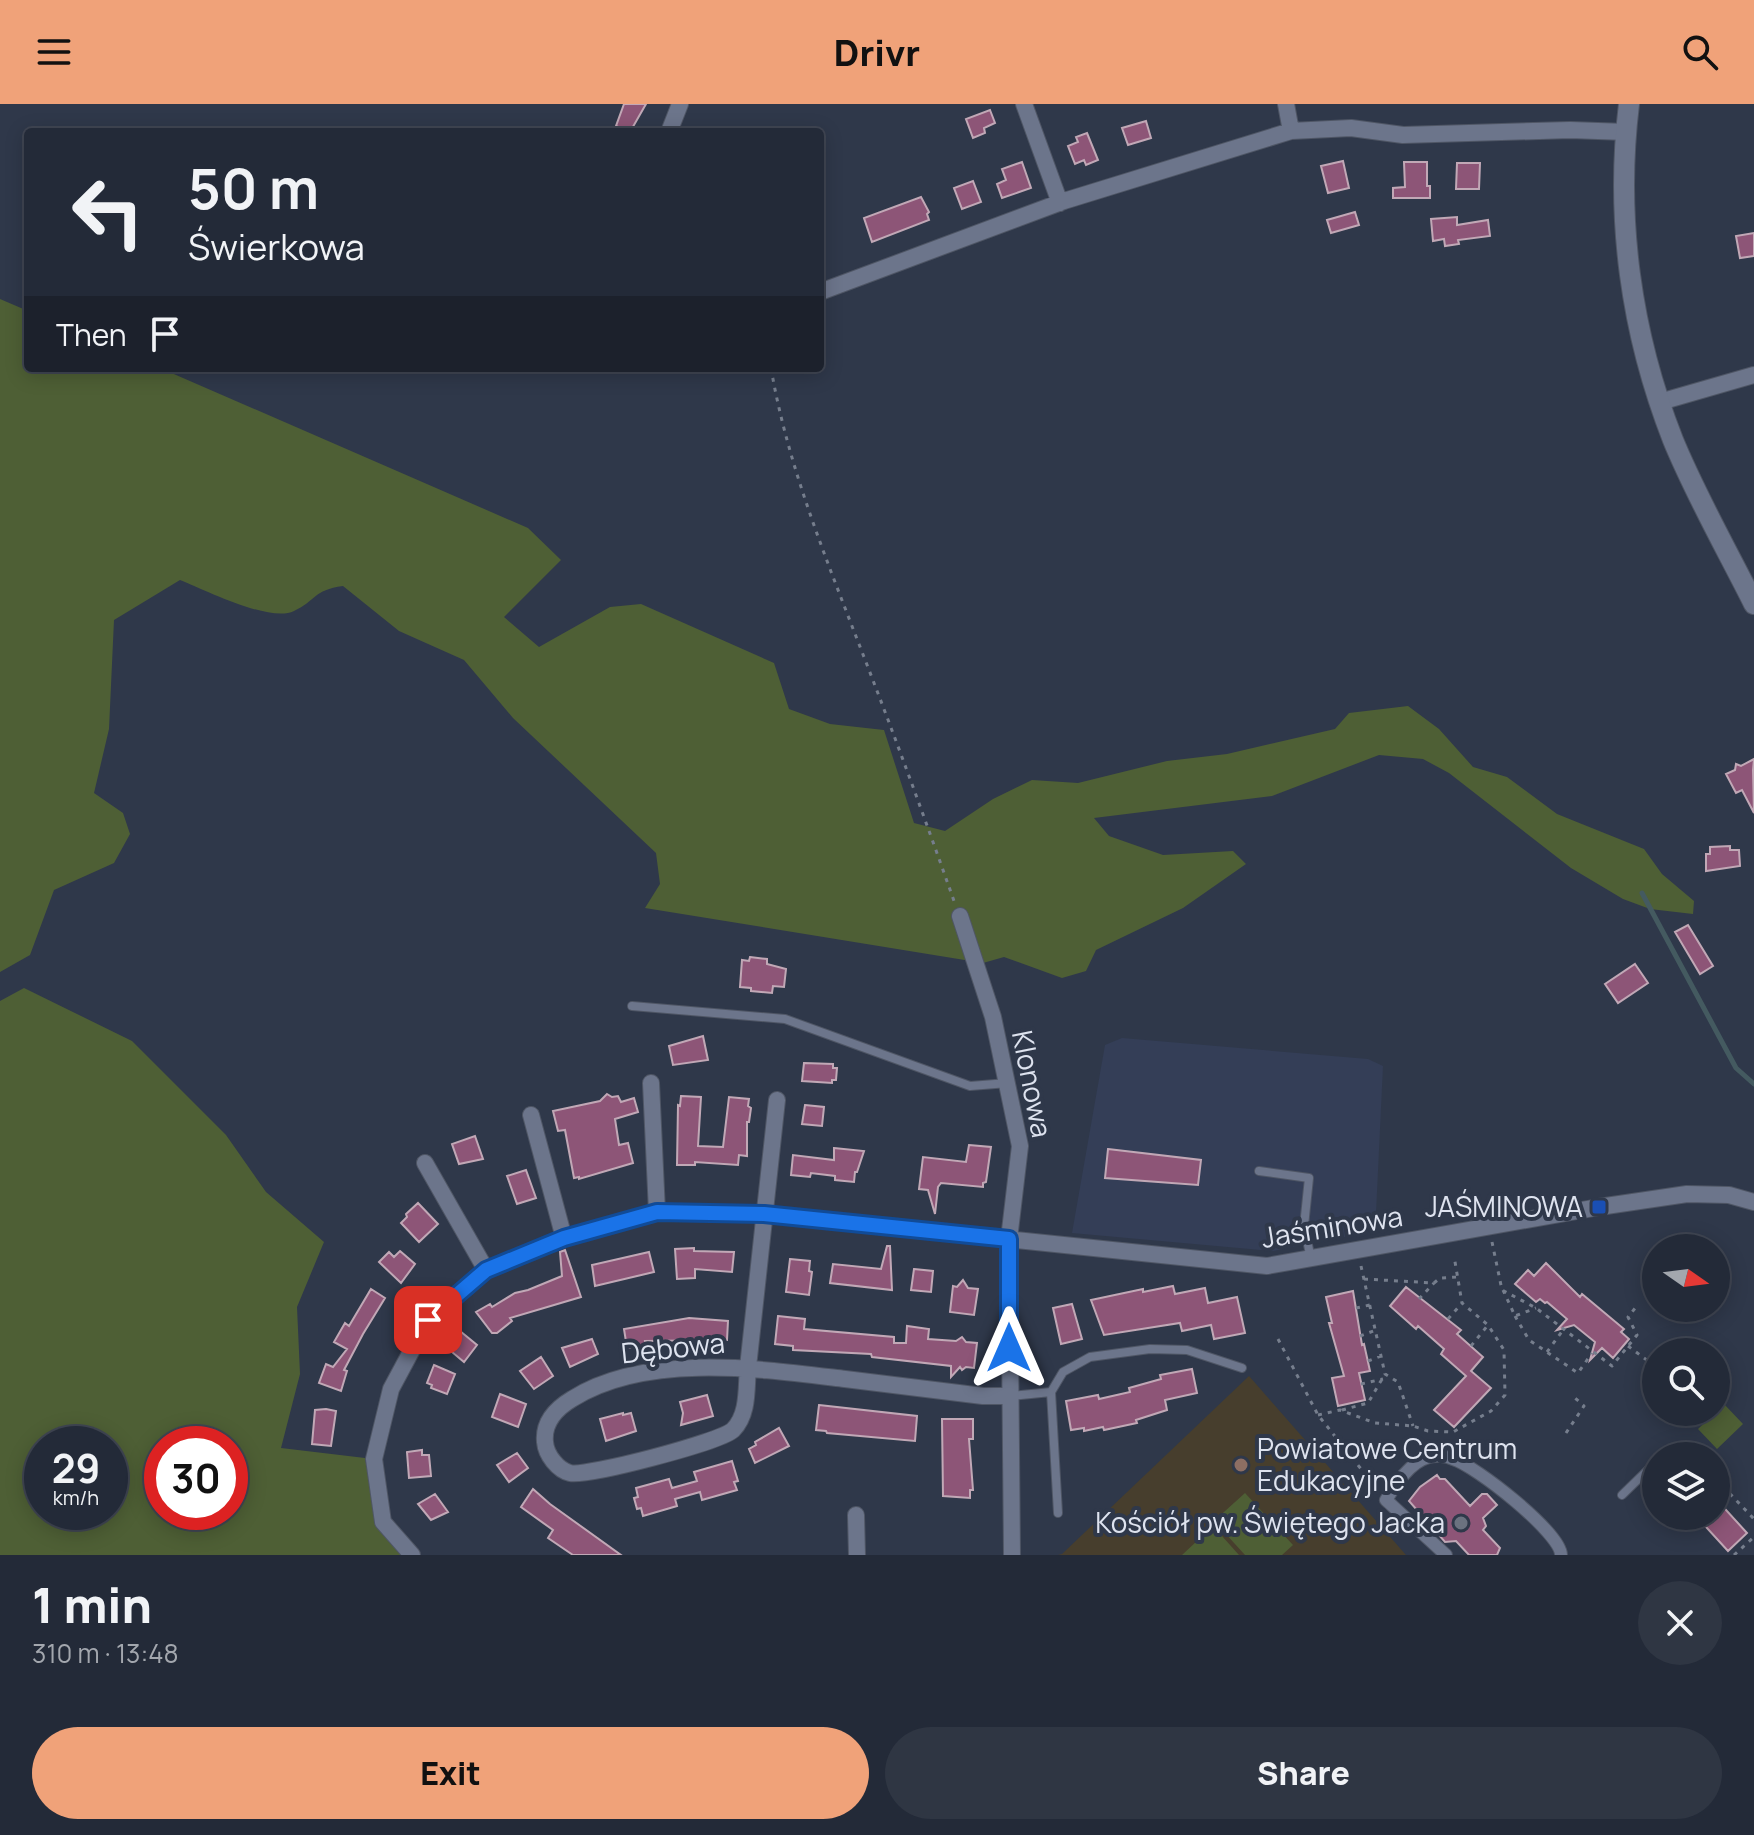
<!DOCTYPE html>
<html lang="en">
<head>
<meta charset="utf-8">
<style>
	:root { --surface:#232a38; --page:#2f3643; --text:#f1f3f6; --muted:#a3a7ae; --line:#404653; --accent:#f0a279 }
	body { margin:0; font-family:Manrope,sans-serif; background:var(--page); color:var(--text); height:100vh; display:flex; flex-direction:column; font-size:30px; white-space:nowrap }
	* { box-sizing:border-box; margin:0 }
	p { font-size:26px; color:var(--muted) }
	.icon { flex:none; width:44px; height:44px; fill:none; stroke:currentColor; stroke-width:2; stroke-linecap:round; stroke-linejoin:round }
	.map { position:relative; height:1451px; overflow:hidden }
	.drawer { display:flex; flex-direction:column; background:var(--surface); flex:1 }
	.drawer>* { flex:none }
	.hud { position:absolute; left:24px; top:24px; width:800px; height:244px; border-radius:8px; box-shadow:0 4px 20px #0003,0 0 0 2px var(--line); background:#232a38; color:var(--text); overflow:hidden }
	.needle { width:52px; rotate:104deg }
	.buttons { position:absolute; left:1642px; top:1130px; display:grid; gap:16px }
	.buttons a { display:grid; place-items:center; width:88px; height:88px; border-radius:50%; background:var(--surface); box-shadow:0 4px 20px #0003,0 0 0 2px var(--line); font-size:40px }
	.speed { position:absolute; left:24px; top:1322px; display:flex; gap:16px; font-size:40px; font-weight:700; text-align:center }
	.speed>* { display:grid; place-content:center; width:104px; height:104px; border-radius:50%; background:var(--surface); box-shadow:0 4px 20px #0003,0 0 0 2px var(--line); line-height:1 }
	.speed small { font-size:20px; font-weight:400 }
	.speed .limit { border:12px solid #d22; background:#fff; color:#111 }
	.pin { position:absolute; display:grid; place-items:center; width:68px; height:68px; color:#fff; margin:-34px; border-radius:16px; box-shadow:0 4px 12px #0006 }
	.me { position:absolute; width:88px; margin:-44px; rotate:0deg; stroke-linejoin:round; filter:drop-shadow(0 0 6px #0008) }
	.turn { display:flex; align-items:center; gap:28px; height:168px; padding:0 32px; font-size:36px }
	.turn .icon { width:104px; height:104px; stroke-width:2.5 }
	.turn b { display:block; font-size:56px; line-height:68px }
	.then { display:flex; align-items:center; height:76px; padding:0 32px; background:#0003; gap:16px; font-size:30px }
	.round { display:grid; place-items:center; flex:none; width:84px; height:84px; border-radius:42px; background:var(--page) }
	.headline { display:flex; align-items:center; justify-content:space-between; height:136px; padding:0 32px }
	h1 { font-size:48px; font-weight:800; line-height:60px }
	.button { display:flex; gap:16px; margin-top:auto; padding:16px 32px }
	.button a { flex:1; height:92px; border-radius:48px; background:var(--accent); color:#111; font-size:32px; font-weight:800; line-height:92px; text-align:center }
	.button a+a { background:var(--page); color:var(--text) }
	header { display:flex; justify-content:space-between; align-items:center; height:104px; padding:0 32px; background:var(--accent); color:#111; font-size:36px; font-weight:800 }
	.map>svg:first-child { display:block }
	.built { fill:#343e57 }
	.education { fill:#473e2d }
	.green { fill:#4e5f35; fill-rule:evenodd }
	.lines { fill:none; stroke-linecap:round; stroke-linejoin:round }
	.stream { stroke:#445a60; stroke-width:5 }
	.building { fill:#8d5577; stroke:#c1a8b6; stroke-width:2 }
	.service-casing { stroke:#4f5665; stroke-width:10 }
	.pedestrian-casing { stroke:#4f5665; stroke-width:14 }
	.minor-casing { stroke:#4f5665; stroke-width:18 }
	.secondary-casing { stroke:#4f5665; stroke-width:22 }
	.path { stroke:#767e8d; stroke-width:3; stroke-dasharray:4 6; stroke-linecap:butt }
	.service { stroke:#6c758b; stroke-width:8 }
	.pedestrian { stroke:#6c758b; stroke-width:12 }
	.minor { stroke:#6c758b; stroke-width:16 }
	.secondary { stroke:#6c758b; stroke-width:20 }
	.route-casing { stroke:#114b97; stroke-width:20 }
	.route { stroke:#1a73e8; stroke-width:14 }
	.transit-dot { fill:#1a4fb4; stroke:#2f384a; stroke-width:3 }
	.education-dot { fill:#8d6e63; stroke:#2f384a; stroke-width:3 }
	.worship-dot { fill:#6b7280; stroke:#2f384a; stroke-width:3 }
	.labels { text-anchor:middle; stroke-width:8; stroke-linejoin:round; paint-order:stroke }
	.street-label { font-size:28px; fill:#dee3ef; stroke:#2f384a }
	.poi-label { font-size:28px; fill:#dee3ef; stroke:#2f384a; text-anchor:end }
</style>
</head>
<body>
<header><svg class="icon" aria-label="menu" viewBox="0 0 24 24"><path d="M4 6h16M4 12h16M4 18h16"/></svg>Drivr<svg class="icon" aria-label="search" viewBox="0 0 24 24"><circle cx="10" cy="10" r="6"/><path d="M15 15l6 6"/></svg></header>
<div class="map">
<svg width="1754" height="1451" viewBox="0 0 1754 1451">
	<rect width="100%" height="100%" fill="#2f384a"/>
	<path class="built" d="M1122,934L1368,955L1383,962L1376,1109L1349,1117V1132L1273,1147L1072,1129L1105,941Z"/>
	<path class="education" d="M1249,1272L1406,1451H1058L1062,1450Z"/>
	<path class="green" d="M0,195L28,207V264H160L528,424L561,456L504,513L539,543L610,503L641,500L774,559L789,605L830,620L884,626L914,719L945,727L993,695L1032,676L1078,679L1167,657L1227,650L1335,625L1349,609L1408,602L1439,625L1473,663L1507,673L1557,710L1644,745L1662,770L1694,797L1693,810L1650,805L1623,795L1571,764L1449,669L1423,655L1379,651L1272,692L1094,714L1109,732L1163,751L1233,747L1246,760L1183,804L1096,846L1086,867L1062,874L1004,853L983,859L645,804L660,780L656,749L513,614L464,556L399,527L343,482C313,486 316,497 294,507C270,519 205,486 180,476L114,516L109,625L94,689L123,709L130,730L114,759L54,786L30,851L0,868Z
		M24,884L132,937L226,1031L266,1088L324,1138L297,1203L300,1270L281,1344L365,1354L378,1422L402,1451H0V897ZM42,1340H110V1408H42ZM162,1340H230V1408H162Z
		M1724,1300L1743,1320L1717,1345L1698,1325Z
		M1245,1389L1293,1441L1282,1451H1245L1214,1417Z
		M1213,1422L1239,1451H1182Z"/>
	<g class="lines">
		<path class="stream" d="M1642,789L1736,964L1754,980"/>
	</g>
	<path class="building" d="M624,0H646L630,28L616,22Z
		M990,6L995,19L984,24L985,29L973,34L966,15Z
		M1146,17L1151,34L1128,41L1122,24Z
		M1087,29L1098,56L1086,61L1084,56L1075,60L1068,42L1078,38L1076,33Z
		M1343,57L1349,84L1328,89L1321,62Z
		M1022,58L1031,84L1002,94L997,80L1006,76L1002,65Z
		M1404,58H1427V82H1430V94H1393V84L1405,83Z
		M1457,59H1480L1479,85H1456Z
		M973,77L981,98L962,105L954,84Z
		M921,93L929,108L927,110L929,116L872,138L864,114Z
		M1355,108L1359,121L1331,129L1327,116Z
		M1457,113V121L1488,116L1490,132L1458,136L1459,140L1445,142L1444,135L1433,137L1431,115Z
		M1754,129V152L1740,154L1736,132Z
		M1754,655L1753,666L1754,709L1742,686L1736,689L1726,670L1735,666L1736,660L1741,662Z
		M1730,742V746H1739L1740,762L1706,767V750H1710V743Z
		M1688,821L1713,862L1700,870L1675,828Z
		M750,853L767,855V860L786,865L784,883L773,882L772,889L751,887V884L740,883L742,856L749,857Z
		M1635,860L1648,879L1618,899L1605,880Z
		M703,932L708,956L673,961L669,942Z
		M804,959L833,960V964H837L836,976H832V979L802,977Z
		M607,990L612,993L618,992L621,998L634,994L638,1008L615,1015L619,1041L628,1039L633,1059L579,1075V1073L574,1074L565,1026L558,1027L553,1007L600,997Z
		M681,992L701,993L698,1042L723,1043L729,993L749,995L748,1002L751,1004L749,1018H747V1052L739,1051L738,1061L695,1058V1061H677L678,1001L680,1002Z
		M805,1001L824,1003L822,1022L802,1020Z
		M475,1032L483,1055L459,1060L452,1040Z
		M969,1041L991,1043L986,1078L983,1079V1083L941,1079L938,1083L935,1110L928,1086L919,1085L923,1053L966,1058Z
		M834,1044L864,1047L857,1068H855L854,1078L835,1076V1072L811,1069L810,1073L791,1071L793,1051L834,1056Z
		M1108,1045L1201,1056L1198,1081L1105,1074Z
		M526,1066L536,1094L517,1100L507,1072Z
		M418,1099L438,1120L419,1138L401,1119L407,1113L406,1110Z
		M887,1142H890L892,1186L830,1179L833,1160L881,1165Z
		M694,1144V1147L734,1148L732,1168L695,1165V1174L677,1175L675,1145Z
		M565,1146L581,1193L510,1214L512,1217L497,1229H492L476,1208L490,1200L492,1203L515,1189L528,1186L562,1172L560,1148Z
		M400,1147L415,1160L401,1179L379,1158L389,1148L394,1153Z
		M649,1148L654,1168L595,1182L592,1161Z
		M790,1155L810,1157L809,1167L812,1168L809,1191L786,1188Z
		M1546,1159L1580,1193L1582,1190L1624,1225L1621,1228L1629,1235L1613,1254L1602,1244L1590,1256L1595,1238L1574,1221L1557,1226L1567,1215L1547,1198L1545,1199L1540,1195L1536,1198L1515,1180L1528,1166L1534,1172Z
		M914,1165L933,1167L931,1188L911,1186Z
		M963,1176L968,1184L978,1185L974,1211L950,1208L953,1182L957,1183Z
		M1173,1182L1175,1190L1205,1184L1208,1199L1237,1193L1245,1229L1214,1235L1211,1221L1182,1227L1180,1219L1104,1231L1091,1196L1143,1185V1188Z
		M1406,1183L1461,1226L1457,1230L1483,1253L1471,1267L1491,1284L1454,1323L1434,1306L1466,1272L1441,1250L1444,1245L1418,1222L1416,1225L1390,1202Z
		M371,1185L385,1194L363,1230L344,1266L347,1267L341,1287L319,1279L326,1260L333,1263L347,1245L334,1238L345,1219L349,1222Z
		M1353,1187L1362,1241L1364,1240L1370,1267L1359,1269L1365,1296L1338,1302L1332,1274L1344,1272L1329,1219H1332L1326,1193Z
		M1072,1200L1082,1235L1061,1240L1053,1204Z
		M778,1212L805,1215L804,1225L894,1233V1239H906L907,1222L929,1225L928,1235L956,1237L962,1233L966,1238L977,1239L974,1264L966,1263L962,1266L960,1263L951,1273V1262L872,1253L871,1250L793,1246V1242L775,1240Z
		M689,1214L728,1217L727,1236L645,1237L646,1242L627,1244L624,1225Z
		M460,1227L477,1241L464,1258L446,1243Z
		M592,1235L598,1250L570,1263L562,1244Z
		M541,1253L553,1272L534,1285L520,1267Z
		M434,1261L455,1270L447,1290L431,1284L432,1281L427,1279Z
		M1192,1265L1197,1289L1165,1296L1167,1306L1136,1316L1137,1319L1104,1326L1103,1323L1084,1327V1324L1071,1326L1066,1297L1098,1291L1099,1295L1130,1288L1129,1284L1161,1275L1160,1271Z
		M500,1290L526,1300L518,1323L492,1313Z
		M707,1291L713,1312L681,1321L683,1309L680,1298Z
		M819,1301L917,1312L915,1337L827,1329L826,1327L816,1326Z
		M326,1305L336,1307L331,1342L312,1340L315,1306Z
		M623,1309V1311L631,1309L636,1327L606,1337L600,1315Z
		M942,1315H973V1335H969L973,1386H970V1394L943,1392Z
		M779,1324L789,1342L755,1359L749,1345L756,1341L755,1338Z
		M422,1346V1351H429L431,1372L409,1374L407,1348Z
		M517,1349L528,1364L509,1378L497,1361Z
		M732,1357L738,1377L734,1378L737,1386L702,1396L700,1388L675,1395L677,1402L643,1412L641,1404L637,1405L634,1394L638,1393L636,1384L669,1375L672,1384L697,1377L694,1368Z
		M1437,1371L1440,1375H1445L1470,1402L1482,1390H1487L1497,1401L1483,1414L1486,1422L1483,1426L1500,1444L1497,1451H1469L1456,1437L1445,1438L1409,1397L1420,1383Z
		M533,1385L550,1400L621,1451H573L548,1434L553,1426L521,1403Z
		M435,1390L448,1408L431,1416L418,1400Z
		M1716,1395L1747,1429L1728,1447L1696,1412H1716Z"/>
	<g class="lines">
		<g class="service-casing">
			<path id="service" d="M632,902L785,915L970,982L1008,979
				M1259,1067L1309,1074L1304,1122L1311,1155
				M1051,1288L1063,1268L1090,1253L1150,1245L1187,1246L1242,1264
				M1010,1292L1051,1288L1058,1409
				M1663,1352L1666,1349
				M1622,1391L1656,1358"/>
		</g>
		<g class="pedestrian-casing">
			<path id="pedestrian" d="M1446,1451L1386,1396C1396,1380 1410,1358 1429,1353C1436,1351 1446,1352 1453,1355C1476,1362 1561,1429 1561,1451"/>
		</g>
		<g class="minor-casing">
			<path id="minor" d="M1024,0L1060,99
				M1286,0L1291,27
				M669,28L680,0
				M820,188L1064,97L1291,27L1351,24L1403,31L1570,26L1626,28
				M1660,298L1754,271
				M960,812L993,913L1020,1042L1009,1135L1012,1451
				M651,979L657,1108
				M777,996L748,1263C746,1284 749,1310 733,1326C720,1338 587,1373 570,1369C558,1366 546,1351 545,1338C543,1318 557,1304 572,1295C646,1248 762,1265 845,1275C891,1281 937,1286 983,1292H1010
				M531,1011L564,1134
				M425,1059L486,1166
				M856,1411L857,1451
				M412,1451L383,1418L374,1355L391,1285L428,1216L486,1166L564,1134L657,1108L764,1110L1267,1162L1599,1103L1687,1090L1729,1091L1754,1098"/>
		</g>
		<g class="secondary-casing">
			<path id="secondary" d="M1629,0C1615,114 1631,229 1673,336C1696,392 1727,446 1754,500"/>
		</g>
		<path class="path" d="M771,264C787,358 823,447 857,535C891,622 923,709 954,797
			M1492,1138L1502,1186L1536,1204L1612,1262L1637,1231L1628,1213L1636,1203
			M1361,1162L1385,1270L1398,1278L1413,1322
			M1364,1175L1434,1179L1440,1174L1457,1173
			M1503,1186L1515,1212L1536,1204
			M1419,1195L1434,1179
			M1356,1204L1370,1201
			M1515,1212L1529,1236L1578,1269L1592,1249
			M1448,1215L1462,1199
			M1360,1232L1376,1226
			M1278,1235L1318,1311L1377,1385
			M1471,1242L1488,1221
			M1628,1242L1656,1263
			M1547,1248L1563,1226
			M1368,1257L1381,1252
			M1361,1280L1383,1275
			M1342,1306L1368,1299L1385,1270
			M1318,1311L1340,1306L1375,1319L1413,1322L1428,1327L1453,1328L1491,1307L1505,1291L1504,1246L1488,1221L1462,1199L1454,1152
			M1566,1329L1584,1302L1575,1294
			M1675,1349L1694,1352
			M1716,1375L1754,1415
			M1734,1451L1754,1433"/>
		<use href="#service" class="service"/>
		<use href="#pedestrian" class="pedestrian"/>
		<use href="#minor" class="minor"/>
		<use href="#secondary" class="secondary"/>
	</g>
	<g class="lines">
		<g class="route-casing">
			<path id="route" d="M428,1216L486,1166L564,1134L657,1108L764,1110L1009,1135V1244"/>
		</g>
		<use href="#route" class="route"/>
	</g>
	<rect class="transit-dot" x="1591" y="1095" width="16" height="16" rx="4"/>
	<circle class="education-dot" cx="1241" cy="1361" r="8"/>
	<circle class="worship-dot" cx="1461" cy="1419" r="8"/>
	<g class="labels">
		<g class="street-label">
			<text transform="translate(1032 980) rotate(79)" y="10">Klonowa</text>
			<text transform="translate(1332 1123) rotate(-9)" y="10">Jaśminowa</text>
			<text transform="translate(673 1244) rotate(-6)" y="10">Dębowa</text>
		</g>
		<g class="poi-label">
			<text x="1583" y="1113">JAŚMINOWA</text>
			<text x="1257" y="1355" text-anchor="start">Powiatowe Centrum<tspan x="1257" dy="32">Edukacyjne</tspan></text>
			<text x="1445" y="1429">Kościół pw. Świętego Jacka</text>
		</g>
	</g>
</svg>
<div class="buttons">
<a><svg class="needle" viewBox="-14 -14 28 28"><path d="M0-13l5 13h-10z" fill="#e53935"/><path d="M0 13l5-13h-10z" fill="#a3a7ae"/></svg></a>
<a><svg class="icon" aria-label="search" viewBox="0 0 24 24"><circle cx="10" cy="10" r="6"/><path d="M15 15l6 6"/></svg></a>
<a><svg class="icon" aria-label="layers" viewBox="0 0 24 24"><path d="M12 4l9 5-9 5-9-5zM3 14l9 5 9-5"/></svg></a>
</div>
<div class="speed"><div>29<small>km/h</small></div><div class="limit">30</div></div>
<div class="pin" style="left:428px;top:1216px;background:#d93025"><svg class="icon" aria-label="arrive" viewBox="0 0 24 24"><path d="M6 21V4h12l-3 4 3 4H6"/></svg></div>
<svg class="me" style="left:1009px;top:1244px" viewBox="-20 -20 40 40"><path d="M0-17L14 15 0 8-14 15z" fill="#1a73e8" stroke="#fff" stroke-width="4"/></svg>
<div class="hud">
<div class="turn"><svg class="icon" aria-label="left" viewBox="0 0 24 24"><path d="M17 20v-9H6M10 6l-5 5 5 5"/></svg><div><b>50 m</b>Świerkowa</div></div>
<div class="then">Then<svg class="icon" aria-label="arrive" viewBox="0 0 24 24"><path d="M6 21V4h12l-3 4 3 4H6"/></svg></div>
</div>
</div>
<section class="drawer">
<div class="headline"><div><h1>1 min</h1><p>310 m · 13:48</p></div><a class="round"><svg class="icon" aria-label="close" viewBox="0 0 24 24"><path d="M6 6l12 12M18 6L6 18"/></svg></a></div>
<div class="button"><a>Exit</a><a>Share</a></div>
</section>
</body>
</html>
